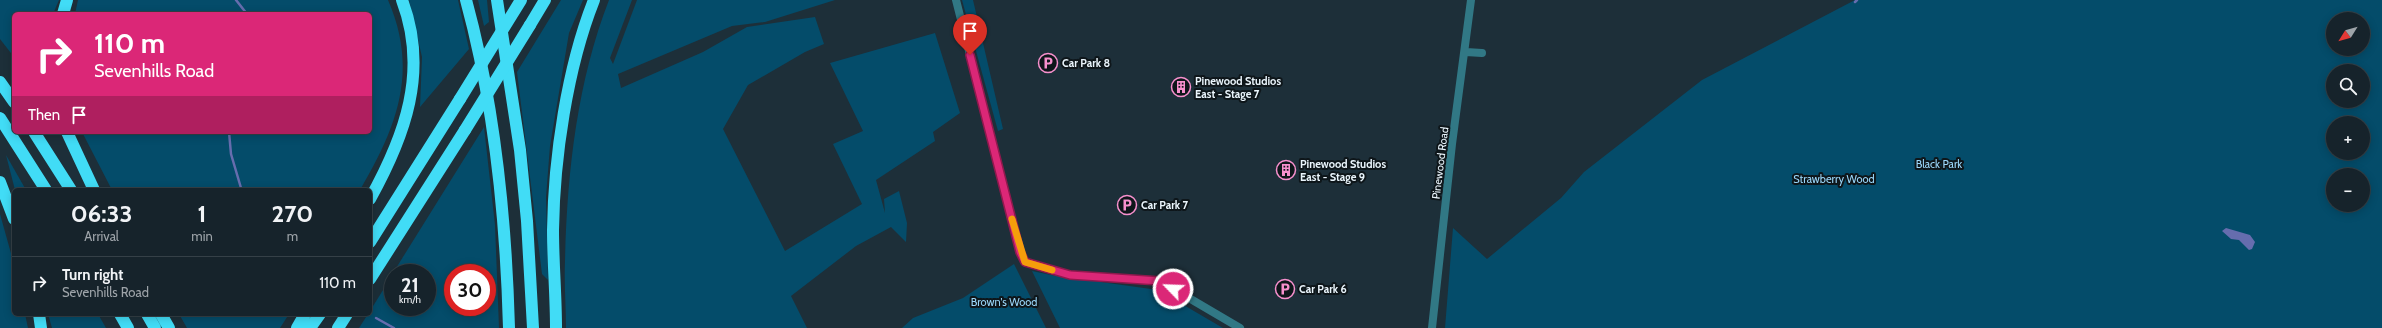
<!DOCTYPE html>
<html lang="en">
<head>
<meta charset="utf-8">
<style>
	:root { --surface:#16232b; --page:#232f37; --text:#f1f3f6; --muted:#9ea4a9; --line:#354047 }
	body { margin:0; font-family:Cabin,sans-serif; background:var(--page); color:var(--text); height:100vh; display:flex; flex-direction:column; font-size:15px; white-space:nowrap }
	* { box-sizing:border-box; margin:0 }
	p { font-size:13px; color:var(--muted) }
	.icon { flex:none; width:22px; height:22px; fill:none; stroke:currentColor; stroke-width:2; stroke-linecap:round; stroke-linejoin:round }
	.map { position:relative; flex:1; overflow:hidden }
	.panel { position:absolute; left:12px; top:188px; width:360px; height:128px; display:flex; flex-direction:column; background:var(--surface); border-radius:6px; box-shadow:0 2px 10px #0003,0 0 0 1px var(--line) }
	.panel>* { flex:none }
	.guide { position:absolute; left:12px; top:12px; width:360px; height:122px; border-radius:6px; box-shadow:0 2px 10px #0003,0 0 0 1px var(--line); background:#db2777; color:#fff; overflow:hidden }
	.needle { width:26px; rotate:233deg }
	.buttons { position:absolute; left:2326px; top:12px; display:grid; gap:8px }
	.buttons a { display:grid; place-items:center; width:44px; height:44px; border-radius:50%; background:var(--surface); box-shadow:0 2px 10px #0003,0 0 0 1px var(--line); font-size:20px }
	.speed { position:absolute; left:384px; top:264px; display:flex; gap:8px; font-size:20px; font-weight:700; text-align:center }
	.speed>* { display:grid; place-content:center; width:52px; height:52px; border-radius:50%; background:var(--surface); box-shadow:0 2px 10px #0003,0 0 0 1px var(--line); line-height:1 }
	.speed small { font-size:10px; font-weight:400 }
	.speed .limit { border:6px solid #d22; background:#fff; color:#111 }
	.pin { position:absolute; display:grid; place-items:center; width:34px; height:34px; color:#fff; margin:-41px -17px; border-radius:50% 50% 50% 0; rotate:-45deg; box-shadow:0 0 4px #0007 }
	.pin .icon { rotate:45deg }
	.me { position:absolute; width:44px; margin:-22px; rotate:294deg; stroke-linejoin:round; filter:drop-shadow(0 0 3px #0008) }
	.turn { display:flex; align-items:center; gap:14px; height:84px; padding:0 16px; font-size:18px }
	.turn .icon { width:52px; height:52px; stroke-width:2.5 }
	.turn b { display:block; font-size:28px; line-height:34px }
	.then { display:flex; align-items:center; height:38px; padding:0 16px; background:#0003; gap:8px; font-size:15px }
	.eta { display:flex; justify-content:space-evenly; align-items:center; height:68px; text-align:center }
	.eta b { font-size:24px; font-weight:800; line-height:28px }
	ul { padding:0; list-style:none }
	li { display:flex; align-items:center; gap:12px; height:52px; padding:0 16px; border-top:1px solid var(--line) }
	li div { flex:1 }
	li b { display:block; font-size:15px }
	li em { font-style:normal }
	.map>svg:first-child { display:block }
	.green { fill:#044c6a; fill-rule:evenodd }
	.water { fill:#666dae }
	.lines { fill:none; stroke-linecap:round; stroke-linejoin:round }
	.stream { stroke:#666dae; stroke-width:2.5 }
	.minor { stroke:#317885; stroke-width:8 }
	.motorway { stroke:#41dcf6; stroke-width:12 }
	.motorway-bridge { stroke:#41dcf6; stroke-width:12 }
	.route-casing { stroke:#8e194d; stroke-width:10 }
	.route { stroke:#db2777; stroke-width:7 }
	.slow { stroke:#f59e0b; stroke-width:7 }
	.labels { text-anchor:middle; stroke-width:4; stroke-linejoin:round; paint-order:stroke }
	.poi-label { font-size:11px; font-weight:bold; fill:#eaf5fc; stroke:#0e161a; text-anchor:start }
	.street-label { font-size:11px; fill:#eaf5fc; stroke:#0e161a }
	.park-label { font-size:11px; fill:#9bd8fb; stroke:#0e161a }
</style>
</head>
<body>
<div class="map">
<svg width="2382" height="328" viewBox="0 0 2382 328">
	<rect width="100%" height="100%" fill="#1d2f39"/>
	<path class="green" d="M0,0H59L53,14H14V57L0,39Z
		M78,0H388C419,71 397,127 360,190H112L82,132H370V14H75Z
		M409,0H458L469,49L420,107L422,57Z
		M478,0H487L489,22L484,26Z
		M561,0H583L569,33L550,146L546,197L548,280L542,274L517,72Z
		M609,0H632L610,58L613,64L637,0H835L765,22L732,26L618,74L621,88L703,52L747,27L815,17L824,44L805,52L748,85L723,129L785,251L862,204L833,144L863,131L830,63L935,33L960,113L933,132L935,141L876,180L885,213L884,199L899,191L907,223L906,242L891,227L856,246L791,296L807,328H566C566,306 564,284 565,261C567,174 577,82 609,0Z
		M962,0H973L1003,129L998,131Z
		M1855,0H2382V328H1445L1453,228L1487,259L1561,198L1584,172L1702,80ZM2333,19H2363V49H2333ZM2333,71H2363V101H2333ZM2333,123H2363V153H2333ZM2333,175H2363V205H2333Z
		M484,127L495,225L499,328H359L368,314H370V311L393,274V307H427V273H393ZM453,273H487V307H453Z
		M6,155L26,190H15Z
		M0,214L14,264V314H25L28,328H0Z
		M1014,264L1046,328H902L913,318L963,298Z
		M1032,271L1051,275L1158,290L1223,328H1060Z
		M48,314H98L106,328H52Z
		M179,314H289L280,328H187Z"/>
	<path class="water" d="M2226,228L2250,235L2255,242L2252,249L2249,250L2239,240L2231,239L2222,231Z"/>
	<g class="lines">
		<path class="stream" d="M236,0L247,14
			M1855,2L1857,0
			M229,132L231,154L241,188L249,190
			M376,318L394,328"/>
		<path class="minor" d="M956,0L1020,252L1025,262L1070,275L1160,281L1240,328
			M1466,52L1482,53
			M1432,328L1452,144L1471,0"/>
		<path class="motorway" d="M466,0C495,106 506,218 509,328
			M497,0L520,150L527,221L533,328
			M63,14L67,0
			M530,25L545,0
			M0,82L14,102
			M0,118L46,190
			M34,132L71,190
			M67,132L94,190
			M0,182L14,219
			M370,199C405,136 429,71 402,0
			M370,242L460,99
			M370,279L465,130
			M39,314L41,328
			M120,314L128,328
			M147,314L155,328
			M161,314L169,328
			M297,328L305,314
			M310,328L320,314
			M338,328L347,314
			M556,328C556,295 553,263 553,230C554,158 567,68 594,0"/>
		<path class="motorway-bridge" d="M460,99L521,0
			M465,130L530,25"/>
	</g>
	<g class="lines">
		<g class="route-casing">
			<path id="route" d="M970,55L1020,252L1025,262L1070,275L1160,281L1173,289"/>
		</g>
		<use href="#route" class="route"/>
		<path class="slow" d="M1012,219L1025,262L1052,270"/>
	</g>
	<defs>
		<g id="parking-ring" transform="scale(1)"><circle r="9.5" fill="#0e161a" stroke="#f790cd" stroke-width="1.5"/><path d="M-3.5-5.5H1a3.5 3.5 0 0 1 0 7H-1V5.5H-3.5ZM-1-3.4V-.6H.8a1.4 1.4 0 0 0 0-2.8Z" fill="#f790cd"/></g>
		<g id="building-ring" transform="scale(1)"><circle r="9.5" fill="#0e161a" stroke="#f790cd" stroke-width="1.5"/><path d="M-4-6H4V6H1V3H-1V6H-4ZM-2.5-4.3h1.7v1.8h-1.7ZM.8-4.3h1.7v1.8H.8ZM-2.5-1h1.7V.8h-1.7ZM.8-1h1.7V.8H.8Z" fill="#f790cd"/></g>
	</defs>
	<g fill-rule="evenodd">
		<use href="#parking-ring" x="1048" y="63"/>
		<use href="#building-ring" x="1181" y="87"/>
		<use href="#building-ring" x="1286" y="170"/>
		<use href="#parking-ring" x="1127" y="205"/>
		<use href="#parking-ring" x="1285" y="289"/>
	</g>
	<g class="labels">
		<g class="poi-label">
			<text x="1062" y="67">Car Park 8</text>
			<text x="1195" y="85">Pinewood Studios<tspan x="1195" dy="13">East - Stage 7</tspan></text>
			<text x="1300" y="168">Pinewood Studios<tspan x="1300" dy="13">East - Stage 9</tspan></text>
			<text x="1141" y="209">Car Park 7</text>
			<text x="1299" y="293">Car Park 6</text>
		</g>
		<g class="street-label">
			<text transform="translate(1440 163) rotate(-83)" y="4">Pinewood Road</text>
		</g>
		<g class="park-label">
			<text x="1939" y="168">Black Park</text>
			<text x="1834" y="183">Strawberry Wood</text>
			<text x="1004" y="306">Brown's Wood</text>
		</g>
	</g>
</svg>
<div class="buttons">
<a><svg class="needle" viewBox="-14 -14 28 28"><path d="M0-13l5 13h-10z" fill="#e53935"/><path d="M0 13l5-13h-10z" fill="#9ea4a9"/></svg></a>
<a><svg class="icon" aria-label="search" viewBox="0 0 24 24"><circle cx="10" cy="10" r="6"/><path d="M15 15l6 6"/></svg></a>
<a>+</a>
<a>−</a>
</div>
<div class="speed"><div>21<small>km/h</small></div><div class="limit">30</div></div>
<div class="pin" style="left:970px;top:55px;background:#d93025"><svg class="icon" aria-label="arrive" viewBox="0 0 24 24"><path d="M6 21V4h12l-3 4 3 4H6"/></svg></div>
<svg class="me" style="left:1173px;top:289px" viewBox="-20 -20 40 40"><circle r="17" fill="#db2777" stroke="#fff" stroke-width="3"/><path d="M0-11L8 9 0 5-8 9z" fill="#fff"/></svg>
<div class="guide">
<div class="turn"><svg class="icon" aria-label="right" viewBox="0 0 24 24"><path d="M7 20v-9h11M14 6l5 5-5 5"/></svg><div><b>110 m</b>Sevenhills Road</div></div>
<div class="then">Then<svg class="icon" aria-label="arrive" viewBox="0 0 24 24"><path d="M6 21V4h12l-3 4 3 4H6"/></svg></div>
</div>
<section class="panel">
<div class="eta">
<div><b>06:33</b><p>Arrival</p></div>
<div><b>1</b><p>min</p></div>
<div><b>270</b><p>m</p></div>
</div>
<ul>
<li><svg class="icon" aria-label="right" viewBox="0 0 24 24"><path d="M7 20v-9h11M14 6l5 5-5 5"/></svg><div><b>Turn right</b><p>Sevenhills Road</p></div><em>110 m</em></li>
</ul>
</section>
</div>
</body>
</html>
